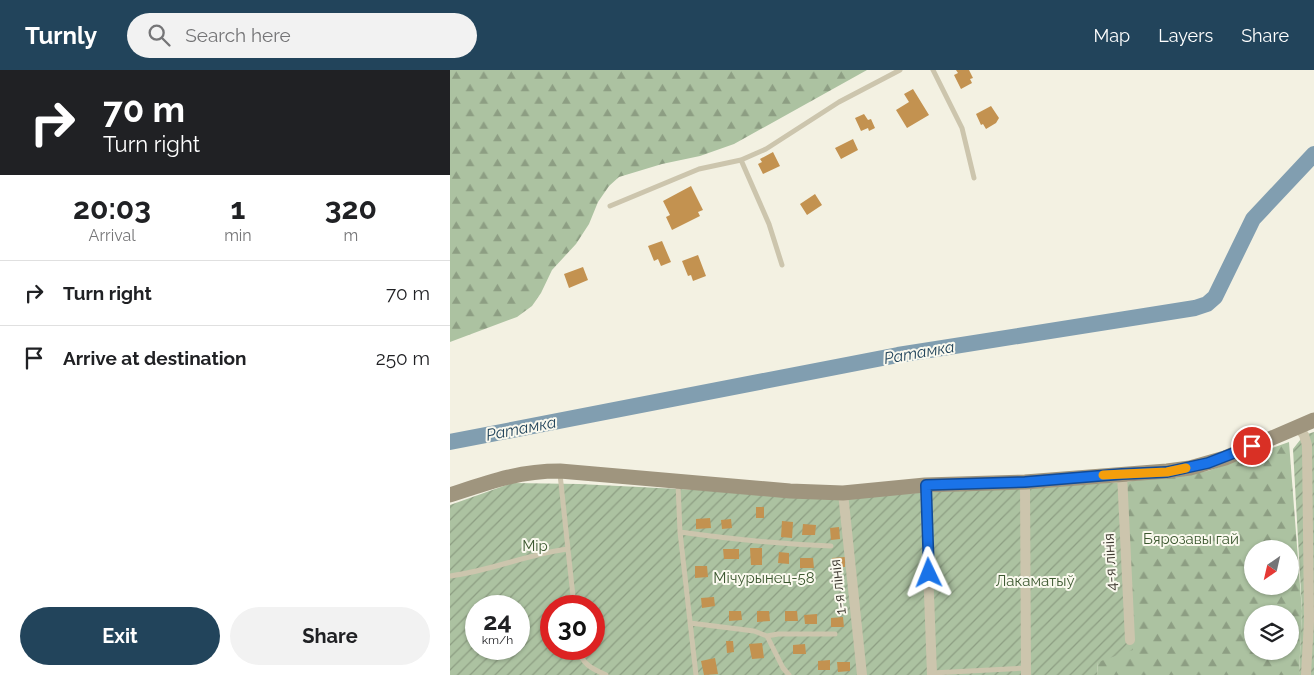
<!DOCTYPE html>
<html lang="en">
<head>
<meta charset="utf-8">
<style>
	:root { --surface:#fff; --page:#f2f2f2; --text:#202124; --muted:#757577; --line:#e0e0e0; --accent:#22445b }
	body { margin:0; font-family:Raleway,sans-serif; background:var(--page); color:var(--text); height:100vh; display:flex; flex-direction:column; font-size:19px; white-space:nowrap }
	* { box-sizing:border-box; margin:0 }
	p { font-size:16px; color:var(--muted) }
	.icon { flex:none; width:28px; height:28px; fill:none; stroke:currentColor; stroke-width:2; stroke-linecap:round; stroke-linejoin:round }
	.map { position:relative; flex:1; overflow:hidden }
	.details { display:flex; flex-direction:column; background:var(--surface); width:450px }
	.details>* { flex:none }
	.banner { background:#202124; color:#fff; overflow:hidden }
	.needle { width:32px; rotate:214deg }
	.tools { position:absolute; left:794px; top:470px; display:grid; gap:10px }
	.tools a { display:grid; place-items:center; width:55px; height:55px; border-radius:50%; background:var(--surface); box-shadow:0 1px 4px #0004; font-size:25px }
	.speed { position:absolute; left:15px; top:525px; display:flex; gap:10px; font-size:25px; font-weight:700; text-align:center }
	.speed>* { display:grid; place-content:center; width:65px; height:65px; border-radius:50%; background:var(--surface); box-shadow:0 1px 4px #0004; line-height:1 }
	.speed small { font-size:12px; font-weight:400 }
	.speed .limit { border:8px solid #d22; background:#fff; color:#111 }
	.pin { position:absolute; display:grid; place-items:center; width:42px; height:42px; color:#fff; margin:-21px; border:2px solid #fff; border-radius:50%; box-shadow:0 1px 5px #0007 }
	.me { position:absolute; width:55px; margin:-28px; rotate:358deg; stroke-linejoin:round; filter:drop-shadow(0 0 4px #0008) }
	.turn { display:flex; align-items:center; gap:18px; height:105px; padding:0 20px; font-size:22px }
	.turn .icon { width:65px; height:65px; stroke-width:2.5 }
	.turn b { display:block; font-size:35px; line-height:42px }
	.eta { display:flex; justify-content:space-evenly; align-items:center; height:85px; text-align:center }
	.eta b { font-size:30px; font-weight:700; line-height:35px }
	.primary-button { display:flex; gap:10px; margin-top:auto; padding:10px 20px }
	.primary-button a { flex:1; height:58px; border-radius:30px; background:var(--accent); color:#fff; font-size:20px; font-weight:700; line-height:58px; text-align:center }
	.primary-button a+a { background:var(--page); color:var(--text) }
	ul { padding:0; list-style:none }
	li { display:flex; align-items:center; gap:15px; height:65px; padding:0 20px; border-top:1px solid var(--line) }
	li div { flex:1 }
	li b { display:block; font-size:19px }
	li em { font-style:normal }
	header { display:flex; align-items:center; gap:30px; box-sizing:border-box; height:70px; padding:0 25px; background:var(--accent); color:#fff }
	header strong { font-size:24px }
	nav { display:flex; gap:28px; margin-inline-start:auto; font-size:18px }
	.search { width:350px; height:45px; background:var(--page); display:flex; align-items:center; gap:12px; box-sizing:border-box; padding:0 18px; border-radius:28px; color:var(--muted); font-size:19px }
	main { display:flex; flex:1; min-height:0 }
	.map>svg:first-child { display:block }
	.forest { fill:url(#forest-firs); fill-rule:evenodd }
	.garden { fill:url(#garden-furrows); fill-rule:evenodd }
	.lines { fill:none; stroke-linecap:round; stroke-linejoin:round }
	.river { stroke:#819eb0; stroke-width:16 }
	.building { fill:#c39250 }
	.lane { stroke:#ccc5ad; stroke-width:5 }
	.street { stroke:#ccc5ad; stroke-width:10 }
	.secondary { stroke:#9f957e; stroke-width:15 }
	.route-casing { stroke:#114b97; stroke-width:12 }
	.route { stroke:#1a73e8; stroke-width:9 }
	.slow { stroke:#f59e0b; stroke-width:9 }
	.labels { text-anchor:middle; stroke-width:4; stroke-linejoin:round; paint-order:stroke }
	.park-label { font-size:15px; fill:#3c5830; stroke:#faf9ee }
	.street-label { font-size:15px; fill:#3a352c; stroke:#faf9ee }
	.water-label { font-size:16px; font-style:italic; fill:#22445b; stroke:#faf9ee }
</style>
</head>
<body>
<header>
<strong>Turnly</strong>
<div class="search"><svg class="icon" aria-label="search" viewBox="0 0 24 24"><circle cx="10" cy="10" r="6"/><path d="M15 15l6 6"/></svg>Search here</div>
<nav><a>Map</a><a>Layers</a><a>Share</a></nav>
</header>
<main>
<section class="details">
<div class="banner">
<div class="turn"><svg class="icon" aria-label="right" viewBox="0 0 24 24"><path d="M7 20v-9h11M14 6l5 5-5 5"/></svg><div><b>70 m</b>Turn right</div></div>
</div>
<div class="eta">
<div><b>20:03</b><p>Arrival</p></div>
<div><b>1</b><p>min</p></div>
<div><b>320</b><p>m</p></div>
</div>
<ul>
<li><svg class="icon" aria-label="right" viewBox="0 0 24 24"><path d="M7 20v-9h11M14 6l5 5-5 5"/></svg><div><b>Turn right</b></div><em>70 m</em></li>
<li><svg class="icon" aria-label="arrive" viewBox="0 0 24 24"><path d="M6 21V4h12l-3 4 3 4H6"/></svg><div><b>Arrive at destination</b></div><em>250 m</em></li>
</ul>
<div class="primary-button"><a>Exit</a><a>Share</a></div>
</section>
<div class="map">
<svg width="864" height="605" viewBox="0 0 864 605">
	<defs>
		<pattern id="forest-firs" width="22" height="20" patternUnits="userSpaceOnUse" patternTransform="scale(1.25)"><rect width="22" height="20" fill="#acc2a1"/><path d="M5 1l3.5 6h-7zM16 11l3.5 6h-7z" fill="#8d9e83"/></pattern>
		<pattern id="garden-furrows" width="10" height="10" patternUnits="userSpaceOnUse" patternTransform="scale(1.25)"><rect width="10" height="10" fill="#acc2a1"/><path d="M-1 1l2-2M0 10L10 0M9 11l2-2" fill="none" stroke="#8d9e83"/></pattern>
	</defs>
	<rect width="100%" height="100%" fill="#f3f1e2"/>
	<path class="forest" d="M0,0H417L284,74L250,86L212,94L169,107L159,116L148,132L139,154L126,174L102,200L91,223L82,236L67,247L0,272Z
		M839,372L852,541L849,605H647L648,592L675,412L758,401ZM802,479H840V516H802ZM802,544H840V581H802Z"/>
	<path class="garden" d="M864,362V605H849L852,541L843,379L854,365Z
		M675,412L683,580L648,592L647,605H0V435L62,413L129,414L391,427ZM26,536H69V579H26ZM101,536H144V579H101Z"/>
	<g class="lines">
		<path class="river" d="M0,372L448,285L745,238L757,234L765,227L803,149L864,84"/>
	</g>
	<path class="building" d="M506,0H519L523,8L520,9L522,13L511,19L504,5L508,3Z
		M463,19L479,45L457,58L446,40L459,32L454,24Z
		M541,36L549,48L546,53L536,59L533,54L531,55L526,44Z
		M414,44L418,50L421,49L425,58L419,61L418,58L411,61L405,48Z
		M403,69L408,80L391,89L385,78Z
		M323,82L330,96L313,104L308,94L312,92L310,89Z
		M241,116L253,140L248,142L250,146L222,160L216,147L220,145L213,131Z
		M365,124L372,135L357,145L350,134Z
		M212,171L221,192L211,196L208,189L204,191L198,176Z
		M248,185L256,206L243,211L241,205L238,206L232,191Z
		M133,197L138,210L119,218L114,204Z
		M306,437H314V448H306Z
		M260,448L261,458L246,459V449Z
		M281,449L282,458L272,459L271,450Z
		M332,451L343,452L342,468L331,467Z
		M353,454L366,455L365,465H352Z
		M389,457L390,469L381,470L380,458Z
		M300,478H312V495H301Z
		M273,479H289V489H274Z
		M329,482L339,483V494L328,493Z
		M395,487V497H383L382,488Z
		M350,488H363L364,498H350Z
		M245,496H257L258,507L245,508Z
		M264,527L265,536L252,538L251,528Z
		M279,541H291L292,550L279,551Z
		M307,541H319L320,551L307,552Z
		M335,541H347L348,551H335Z
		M367,544V554H355L354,545Z
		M393,547L394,557H381V548Z
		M276,571H283L284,582L277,583Z
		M312,573L314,588L302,589L299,574Z
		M355,574L356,584H343V575Z
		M265,588L268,604L254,605L251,591Z
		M380,590V600H368V591Z
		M387,592H400V601L388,602Z"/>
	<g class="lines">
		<path class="lane" d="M483,0L512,58L524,108
			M291,90L319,154L332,195
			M160,136L249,99L291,90L316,79L389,32L450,0
			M110,404L124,536
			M228,414L230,462L246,605
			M230,462C280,469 330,474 381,476
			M0,506C40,501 78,484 118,479
			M240,553L304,561L317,566L333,598L339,605
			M317,566L328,564H385
			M129,579C131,594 143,599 156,605
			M482,603L576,598"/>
		<path class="street" d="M847,356L854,365L857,375L859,551L856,605
			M672,404L680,570
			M575,412L576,605
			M475,415L482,605
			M393,423L412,605"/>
		<path class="secondary" d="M0,425C39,412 68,401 110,401L340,421L393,423L475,415L575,412L717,401L740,398L775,388L864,350"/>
	</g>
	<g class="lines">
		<g class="route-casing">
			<path id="route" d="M479,503L476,415L575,412L672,404L717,402L758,393L802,376"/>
		</g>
		<use href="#route" class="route"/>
		<path class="slow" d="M653,405L717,402L736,398"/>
	</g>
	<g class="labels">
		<g class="park-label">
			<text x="741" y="474">Бярозавы гай</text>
			<text x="85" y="481">Мір</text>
			<text x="314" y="513">Мічурынец-58</text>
			<text x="585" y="516">Лакаматыў</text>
		</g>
		<g class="street-label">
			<text transform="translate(660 492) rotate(-93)" y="5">4-я лінія</text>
			<text transform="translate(388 517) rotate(-96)" y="5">1-я лінія</text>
		</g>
		<g class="water-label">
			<text transform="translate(469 282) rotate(-10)" y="6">Ратамка</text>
			<text transform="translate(71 358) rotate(-11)" y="6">Ратамка</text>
		</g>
	</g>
</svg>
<div class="tools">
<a><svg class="needle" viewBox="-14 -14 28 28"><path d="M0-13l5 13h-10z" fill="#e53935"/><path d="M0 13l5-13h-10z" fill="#757577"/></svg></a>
<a><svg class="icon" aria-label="layers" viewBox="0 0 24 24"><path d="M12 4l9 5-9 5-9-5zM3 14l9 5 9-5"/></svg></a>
</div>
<div class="speed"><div>24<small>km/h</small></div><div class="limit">30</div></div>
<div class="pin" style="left:802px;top:376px;background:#d93025"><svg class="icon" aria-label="arrive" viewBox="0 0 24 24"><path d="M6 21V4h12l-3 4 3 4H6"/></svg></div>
<svg class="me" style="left:479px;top:503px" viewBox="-20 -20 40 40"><path d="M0-17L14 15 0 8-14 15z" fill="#1a73e8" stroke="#fff" stroke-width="4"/></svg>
</div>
</main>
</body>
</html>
